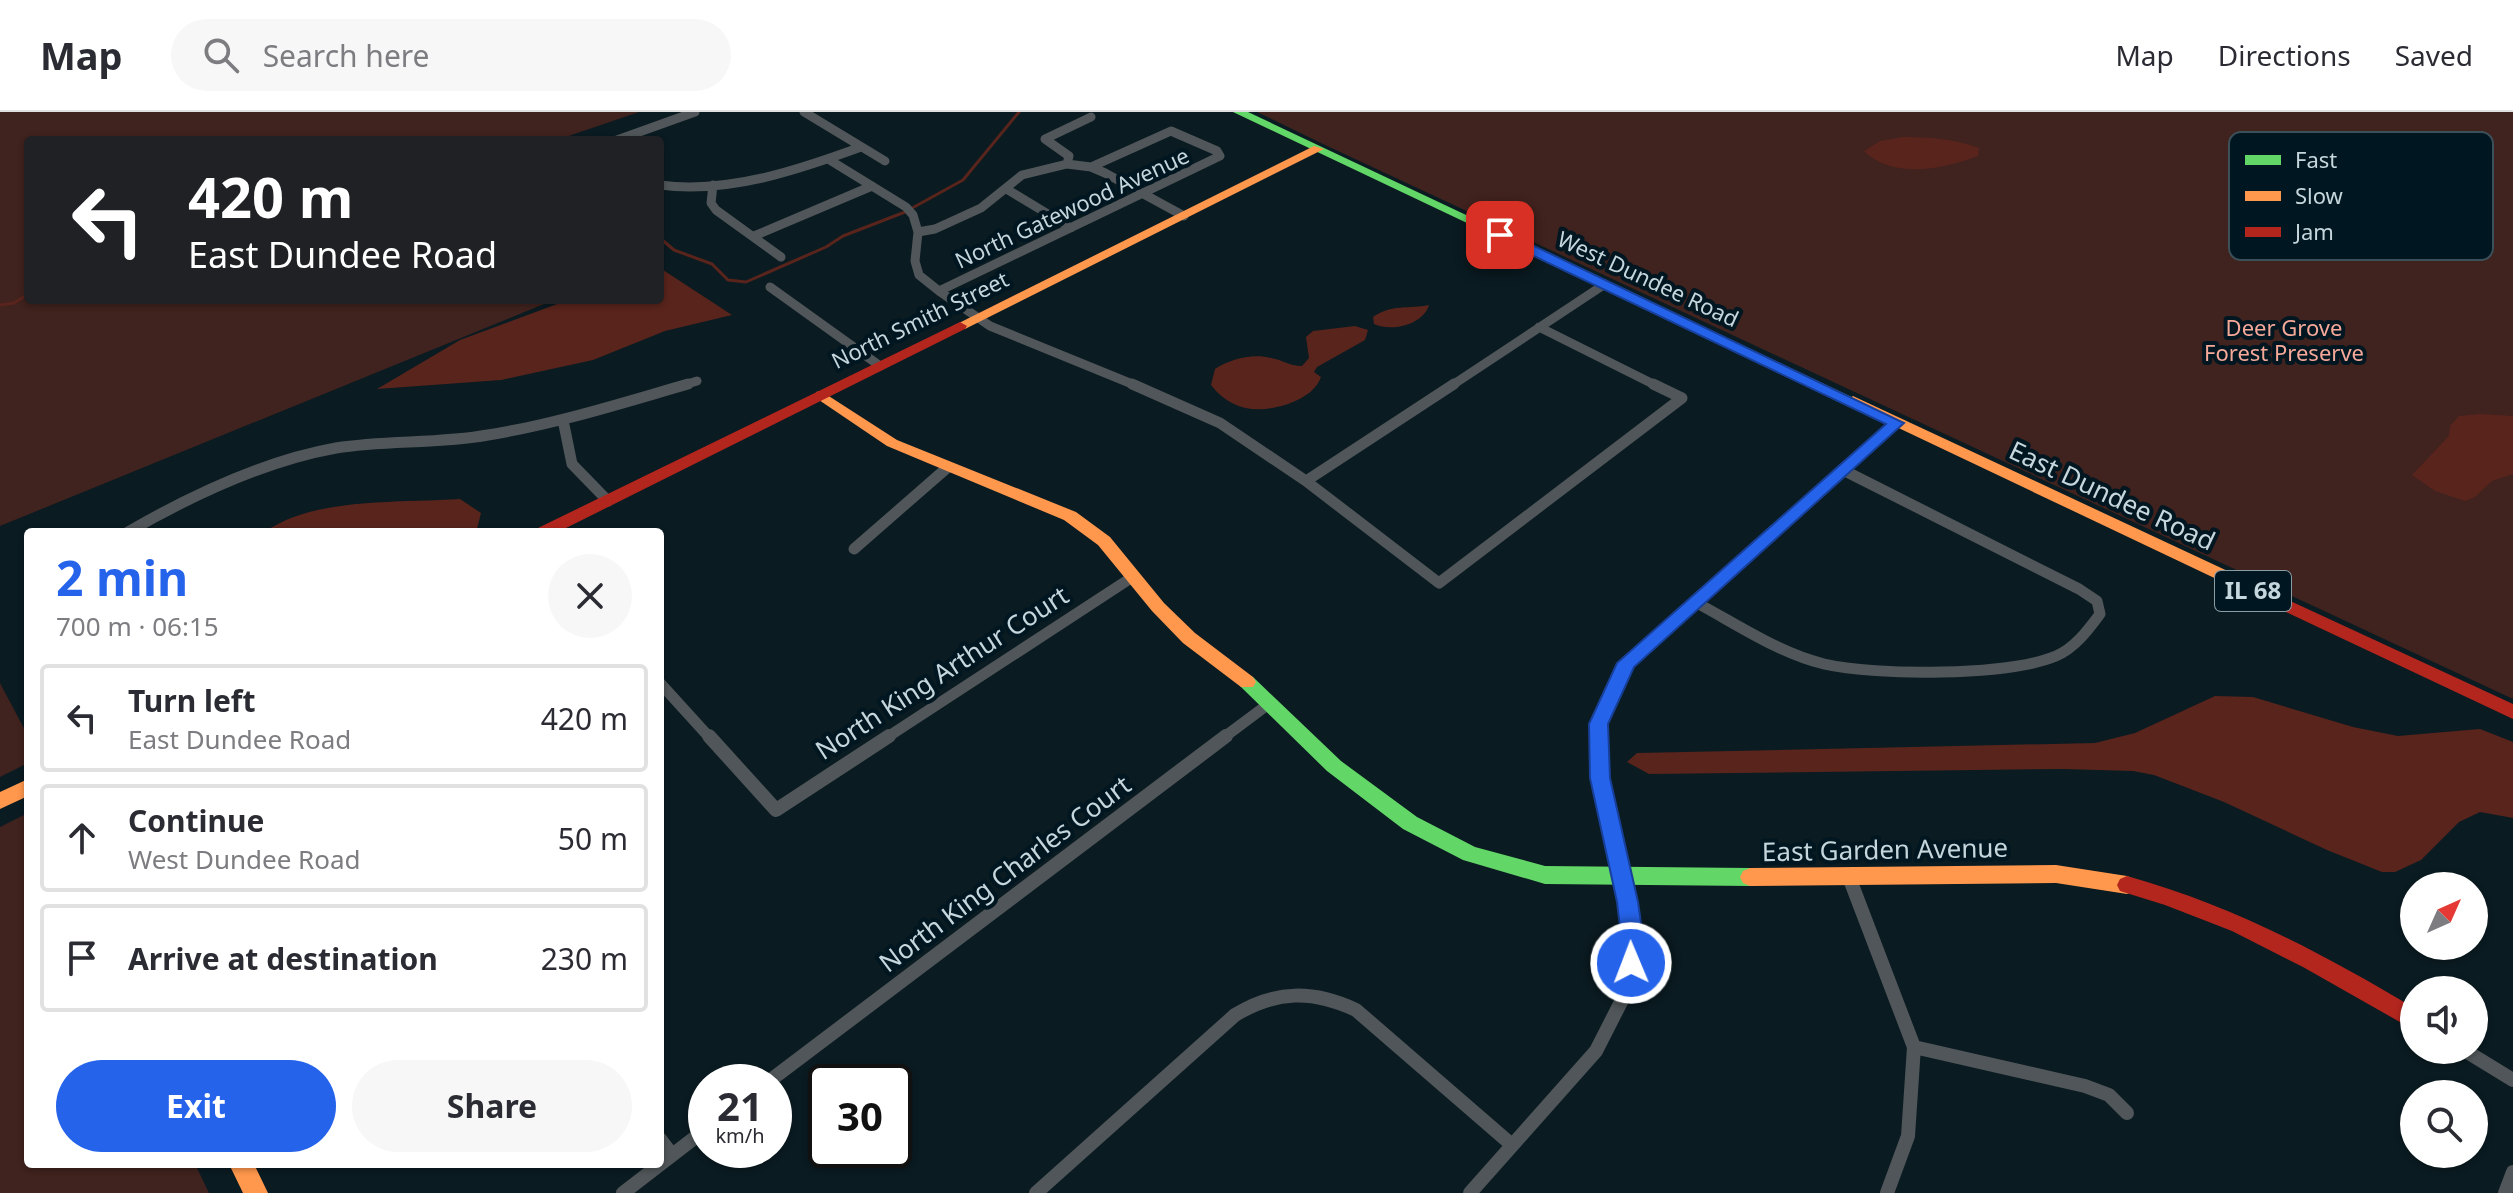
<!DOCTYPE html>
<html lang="en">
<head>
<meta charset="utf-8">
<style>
	:root { --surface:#fff; --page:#f7f7f7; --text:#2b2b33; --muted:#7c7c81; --line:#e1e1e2; --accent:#2563eb }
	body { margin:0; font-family:"Noto Sans",sans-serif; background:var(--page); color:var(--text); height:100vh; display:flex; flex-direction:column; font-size:30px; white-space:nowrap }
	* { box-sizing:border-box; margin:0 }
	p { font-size:26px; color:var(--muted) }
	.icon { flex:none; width:44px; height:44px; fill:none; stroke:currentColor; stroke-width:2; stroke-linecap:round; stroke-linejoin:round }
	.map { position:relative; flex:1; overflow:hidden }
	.details { position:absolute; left:24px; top:416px; width:640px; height:640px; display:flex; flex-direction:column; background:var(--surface); border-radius:8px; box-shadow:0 2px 6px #0004 }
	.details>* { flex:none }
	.top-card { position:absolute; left:24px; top:24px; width:640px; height:168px; border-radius:8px; box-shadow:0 2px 6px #0004; background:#202124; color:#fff; overflow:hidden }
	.needle { width:52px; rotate:45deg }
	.buttons { position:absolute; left:2400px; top:760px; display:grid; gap:16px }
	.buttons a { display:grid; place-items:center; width:88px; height:88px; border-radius:50%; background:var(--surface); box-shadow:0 2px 6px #0004; font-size:40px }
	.speed { position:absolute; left:688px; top:952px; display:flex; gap:16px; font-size:40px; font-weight:700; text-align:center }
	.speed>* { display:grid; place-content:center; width:104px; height:104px; border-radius:50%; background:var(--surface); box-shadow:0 2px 6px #0004; line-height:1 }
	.speed small { font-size:20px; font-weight:400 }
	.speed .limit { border:4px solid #111; border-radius:12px; background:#fff; color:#111 }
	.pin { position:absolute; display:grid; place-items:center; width:68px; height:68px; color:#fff; margin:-34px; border-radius:16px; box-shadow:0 4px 12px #0006 }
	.me { position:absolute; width:88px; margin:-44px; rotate:359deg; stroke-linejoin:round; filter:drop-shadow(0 0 6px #0008) }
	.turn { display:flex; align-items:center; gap:28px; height:168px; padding:0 32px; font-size:36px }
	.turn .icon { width:104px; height:104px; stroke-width:2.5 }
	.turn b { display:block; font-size:56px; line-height:68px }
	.round { display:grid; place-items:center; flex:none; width:84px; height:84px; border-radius:42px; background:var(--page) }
	.summary { display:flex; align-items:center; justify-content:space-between; height:136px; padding:0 32px }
	h1 { font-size:48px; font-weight:700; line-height:60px; color:var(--accent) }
	.primary-button { display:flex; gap:16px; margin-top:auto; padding:16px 32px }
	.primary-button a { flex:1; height:92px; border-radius:48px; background:var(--accent); color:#fff; font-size:32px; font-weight:700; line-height:92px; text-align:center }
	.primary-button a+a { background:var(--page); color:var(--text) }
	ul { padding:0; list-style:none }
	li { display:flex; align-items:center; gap:24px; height:108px; margin:0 16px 12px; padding:0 16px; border:4px solid var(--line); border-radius:8px }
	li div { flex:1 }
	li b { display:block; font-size:30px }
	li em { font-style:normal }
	header { display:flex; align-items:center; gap:48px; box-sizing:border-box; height:112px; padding:0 40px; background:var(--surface); border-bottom:2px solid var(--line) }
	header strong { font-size:38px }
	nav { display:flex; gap:44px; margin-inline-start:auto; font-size:28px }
	.search { width:560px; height:72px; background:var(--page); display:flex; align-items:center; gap:20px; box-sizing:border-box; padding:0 28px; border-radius:44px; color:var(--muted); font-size:30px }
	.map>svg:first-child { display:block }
	.green { fill:#40221e }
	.water { fill:#59241c }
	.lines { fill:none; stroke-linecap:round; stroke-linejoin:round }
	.stream { stroke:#59241c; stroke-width:3 }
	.street-far2 { stroke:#505659; stroke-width:9 }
	.street-far1 { stroke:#505659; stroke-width:11 }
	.street { stroke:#505659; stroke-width:14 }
	.fast { fill:#63d668; fill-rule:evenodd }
	.slow { fill:#ff974d; fill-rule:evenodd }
	.jam { fill:#b3261e; fill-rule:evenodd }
	.route { fill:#2563eb; stroke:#184099; stroke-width:2 }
	.labels { text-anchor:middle; stroke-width:8; stroke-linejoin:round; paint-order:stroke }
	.far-street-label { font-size:22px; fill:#c5d6dd; stroke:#001620 }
	.far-park-label { font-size:22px; fill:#f6a899; stroke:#001620 }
	.shield { fill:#001620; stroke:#8a9ca4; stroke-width:2 }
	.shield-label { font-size:24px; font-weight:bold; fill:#c5d6dd }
	.street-label { font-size:26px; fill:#c5d6dd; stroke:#001620 }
	.key { fill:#001620; stroke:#3b5059; stroke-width:2 }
	.key-label { font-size:22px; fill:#c5d6dd }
</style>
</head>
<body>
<header>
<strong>Map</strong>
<div class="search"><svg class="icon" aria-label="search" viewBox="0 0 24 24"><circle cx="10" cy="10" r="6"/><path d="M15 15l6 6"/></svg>Search here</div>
<nav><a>Map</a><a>Directions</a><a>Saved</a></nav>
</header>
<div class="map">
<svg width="2513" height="1081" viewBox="0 0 2513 1081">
	<rect width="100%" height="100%" fill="#0a1b21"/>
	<path class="green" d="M0,0H639L557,28H28V188H554L0,414Z
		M1257,0H2513V587L1323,32Z
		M0,571L28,624V651L0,665Z
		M28,701V1052H195L209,1081H0V715Z"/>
	<path class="water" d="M1903,25C1928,25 1956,27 1979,36L1978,44C1943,57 1894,68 1864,39L1880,29Z
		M660,156L732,203L665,219L593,248L501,268L377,277L460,228L568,188H660Z
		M1429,193C1423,213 1392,220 1374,212L1373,205C1391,192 1409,197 1429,193Z
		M1355,214L1368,218L1365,228L1317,255L1314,260L1321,265C1317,277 1305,285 1293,290C1263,302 1232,301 1211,273L1215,257C1230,247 1253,241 1271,246C1283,248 1289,254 1302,254L1309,246L1306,225L1313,219Z
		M2481,302L2513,304V362L2492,369L2475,385L2465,389L2435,379L2412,363L2449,324L2450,314L2459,304Z
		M460,387L481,401L477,417L472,420H265C313,385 401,391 460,387Z
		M2215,584L2253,585L2353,615L2398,624L2480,617L2513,630V706L2480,700L2459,710L2421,748L2395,760H2382L2327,738L2224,690L2154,663L2133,659L2063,657L1649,662L1627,650L1637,641L2095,631L2135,621Z"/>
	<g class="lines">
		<path class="stream" d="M660,126L674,138L712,152L728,168L746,170L826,135L843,124L905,100L963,68L1019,0
			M0,193L14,191L28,182"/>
		<path class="street-far2" d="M804,0L885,49
			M617,28L695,0
			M828,47L906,95L913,103L918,120L915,149L919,163L939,179L990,214L1137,274
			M1067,52L1069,44L1045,27L1091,5
			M660,73C728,82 798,58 861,35
			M713,73L711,91L716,98L781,145
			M1008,78L1071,116
			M918,120L935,117L981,96L1022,63L1067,52L1091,55L1105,61L1184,104
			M754,124L872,74
			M770,175L880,254
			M939,179L1220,44L1217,39L1171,19L1091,55
			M1539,215L1657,274
			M681,274L697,269
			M1451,274L1605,172"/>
		<path class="street-far1" d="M1132,272L1220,311L1306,369L1439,471L1682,286L1653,272
			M563,308L572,352L608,389
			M1306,369L1454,272
			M128,420C192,383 263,349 336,336C386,328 438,332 488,323C556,312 622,291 688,272
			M854,437L948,355
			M1697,491C1738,513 1779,541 1824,552C1876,564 2008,564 2056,544C2075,536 2088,518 2100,502L2097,489L2079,477L1843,358
			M660,571L710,626
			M886,626L1134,464
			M1223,626L1270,591
			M1599,626V612L1627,551L1896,311"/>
		<path class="street" d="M709,624L776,698L889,624
			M1849,765L1914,935L1908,1024L1887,1081
			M1914,935L2085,974L2109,983L2127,1001
			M2464,938L2513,968
			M768,970L1226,624
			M660,1027L672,1043
			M623,1081L706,1017
			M1036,1081L1235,903C1276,878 1313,878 1356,898L1512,1033
			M1470,1081L1596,939L1623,886L1631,851L1632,824L1628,790L1600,666L1599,624
			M2505,1081L2513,1060"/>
		<path class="fast" d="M1233,0H1248L1860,289L1853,294L1848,292Z
			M1247,563L1253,565L1341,649L1417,705L1475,735L1545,754L1750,756L1757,759L1760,765L1757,771L1750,774L1545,772L1463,748L1403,717L1327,659L1241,575L1238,570L1241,565Z"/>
		<path class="slow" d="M1314,34L1324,37L965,217H955L953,214Z
			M821,279L897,328L1076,400L1110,425L1164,491L1195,521L1253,565L1256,570L1253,575H1241L1183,531L1152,499L1098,433L1064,408L887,334L816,286V280Z
			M1853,284L2279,483L2282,487L2279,491H2267L1848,292L1846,289Z
			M28,667V684L0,697V680Z
			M2056,753L2127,764L2134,767L2137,773L2134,779L2127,782L2056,771L1750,774L1743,771L1740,765L1743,759L1750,756Z
			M229,1052H254L268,1081H243Z"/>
		<path class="jam" d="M960,210L967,214L965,217L558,420H536L538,416Z
			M2273,481L2513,592V607L2267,491L2264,487L2267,483Z
			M2127,764C2231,793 2322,841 2414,896V918L2303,855L2232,819L2165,793L2120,779L2117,773L2120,767Z"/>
	</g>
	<path class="route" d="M1496,120H1505L1904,311L1634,555L1608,612L1610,666L1638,790L1643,824L1639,858L1631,861L1623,858L1620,851L1621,824L1617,790L1590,666L1589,612L1617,551L1886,312L1496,126Z"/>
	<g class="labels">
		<g class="far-street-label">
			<text transform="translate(1072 96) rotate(-25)" y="8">North Gatewood Avenue</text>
			<text transform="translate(1648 167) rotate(25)" y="8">West Dundee Road</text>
			<text transform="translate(920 208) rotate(-26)" y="8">North Smith Street</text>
		</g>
		<g class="far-park-label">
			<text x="2284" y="224">Deer Grove<tspan x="2284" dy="25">Forest Preserve</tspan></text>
		</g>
		<rect class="shield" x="2215" y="459" width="76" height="40" rx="6"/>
		<g class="shield-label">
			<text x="2253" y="487">IL 68</text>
		</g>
		<g class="street-label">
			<text transform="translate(2112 384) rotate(25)" y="9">East Dundee Road</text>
			<text transform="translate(942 561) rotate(-33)" y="9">North King Arthur Court</text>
			<text transform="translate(1885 738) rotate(-1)" y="9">East Garden Avenue</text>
			<text transform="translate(1005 762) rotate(-37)" y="9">North King Charles Court</text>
		</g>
	</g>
	<rect x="2229" y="20" width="264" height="128" rx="12" class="key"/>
	<rect x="2245" y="43" width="36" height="10" fill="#63d668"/>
	<rect x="2245" y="79" width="36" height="10" fill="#ff974d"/>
	<rect x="2245" y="115" width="36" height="10" fill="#b3261e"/>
	<g class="key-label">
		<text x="2295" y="56">Fast</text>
		<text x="2295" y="92">Slow</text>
		<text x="2295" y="128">Jam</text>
	</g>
</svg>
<div class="buttons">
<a><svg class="needle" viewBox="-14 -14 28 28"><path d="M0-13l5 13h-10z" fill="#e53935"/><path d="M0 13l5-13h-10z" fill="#7c7c81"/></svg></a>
<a><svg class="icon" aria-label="sound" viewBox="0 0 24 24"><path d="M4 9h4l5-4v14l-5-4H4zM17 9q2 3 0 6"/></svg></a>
<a><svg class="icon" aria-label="search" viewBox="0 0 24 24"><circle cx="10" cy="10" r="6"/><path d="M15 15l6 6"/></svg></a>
</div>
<div class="speed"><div>21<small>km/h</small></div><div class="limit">30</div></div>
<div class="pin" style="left:1500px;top:123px;background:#d93025"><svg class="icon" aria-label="arrive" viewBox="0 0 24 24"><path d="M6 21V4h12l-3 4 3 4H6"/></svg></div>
<svg class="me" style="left:1631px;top:851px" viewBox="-20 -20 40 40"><circle r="17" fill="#2563eb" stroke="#fff" stroke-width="3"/><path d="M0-11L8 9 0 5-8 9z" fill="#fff"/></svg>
<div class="top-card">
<div class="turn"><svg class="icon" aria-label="left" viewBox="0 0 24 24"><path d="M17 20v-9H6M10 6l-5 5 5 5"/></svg><div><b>420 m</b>East Dundee Road</div></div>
</div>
<section class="details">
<div class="summary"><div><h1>2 min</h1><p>700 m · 06:15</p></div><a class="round"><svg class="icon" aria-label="close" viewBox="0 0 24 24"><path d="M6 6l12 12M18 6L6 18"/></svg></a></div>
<ul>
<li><svg class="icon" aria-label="left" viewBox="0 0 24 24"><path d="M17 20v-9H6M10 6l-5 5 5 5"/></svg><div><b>Turn left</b><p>East Dundee Road</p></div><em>420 m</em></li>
<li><svg class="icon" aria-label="ahead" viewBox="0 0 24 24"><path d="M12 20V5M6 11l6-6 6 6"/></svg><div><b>Continue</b><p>West Dundee Road</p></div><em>50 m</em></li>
<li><svg class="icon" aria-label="arrive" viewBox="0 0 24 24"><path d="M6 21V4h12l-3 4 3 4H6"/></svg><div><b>Arrive at destination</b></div><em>230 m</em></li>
</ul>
<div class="primary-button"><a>Exit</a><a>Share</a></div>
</section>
</div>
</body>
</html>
